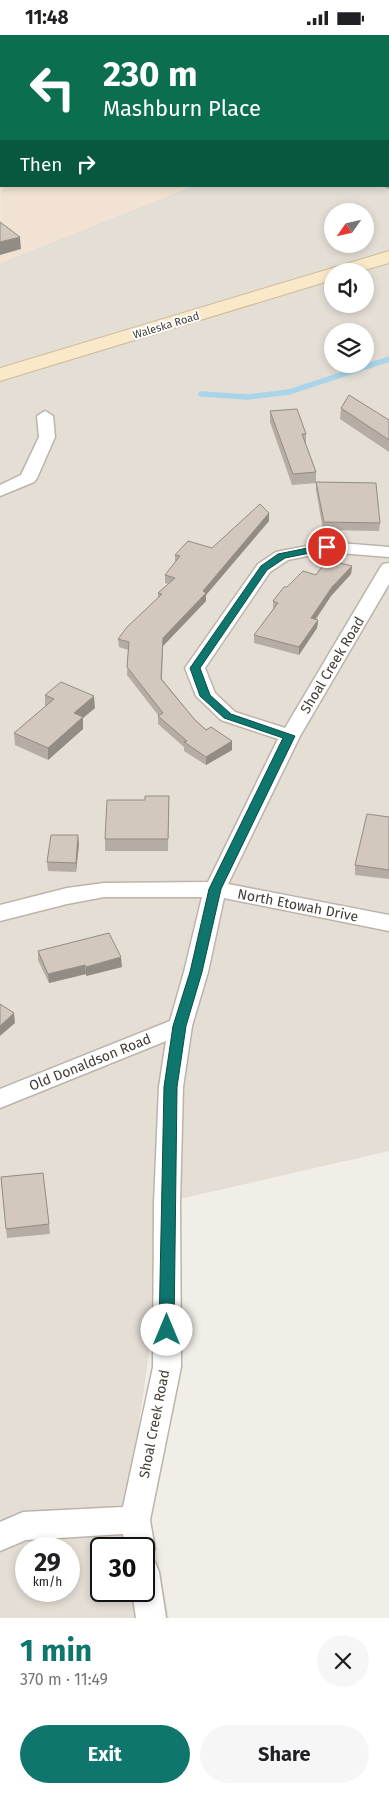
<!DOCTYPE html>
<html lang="en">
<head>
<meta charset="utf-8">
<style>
	:root { --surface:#fff; --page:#f6f6f6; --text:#202124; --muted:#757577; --accent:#0f766e }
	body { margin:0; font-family:"Fira Sans",sans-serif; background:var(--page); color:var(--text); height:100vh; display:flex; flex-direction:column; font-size:19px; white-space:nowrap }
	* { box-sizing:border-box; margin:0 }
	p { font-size:16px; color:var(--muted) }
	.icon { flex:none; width:28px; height:28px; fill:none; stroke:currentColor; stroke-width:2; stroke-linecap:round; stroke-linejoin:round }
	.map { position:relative; height:1583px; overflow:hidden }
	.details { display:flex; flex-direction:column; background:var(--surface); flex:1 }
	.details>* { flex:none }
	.guide { position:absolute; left:0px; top:0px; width:390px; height:152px; box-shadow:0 2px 8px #0003; background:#0b6e4f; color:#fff; overflow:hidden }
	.needle { width:32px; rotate:236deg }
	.fabs { position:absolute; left:324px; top:168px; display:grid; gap:10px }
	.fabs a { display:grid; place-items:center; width:50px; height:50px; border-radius:50%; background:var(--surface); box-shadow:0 2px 8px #0003; font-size:25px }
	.speed { position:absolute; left:15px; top:1502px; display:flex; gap:10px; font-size:25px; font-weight:700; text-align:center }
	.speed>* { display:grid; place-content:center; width:65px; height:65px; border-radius:50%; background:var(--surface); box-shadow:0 2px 8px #0003; line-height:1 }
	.speed small { font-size:12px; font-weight:400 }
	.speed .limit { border:2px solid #111; border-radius:8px; background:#fff; color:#111 }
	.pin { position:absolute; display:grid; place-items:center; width:42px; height:42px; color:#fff; margin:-21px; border:2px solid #fff; border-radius:50%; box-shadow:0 1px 5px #0007 }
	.me { position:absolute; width:55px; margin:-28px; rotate:0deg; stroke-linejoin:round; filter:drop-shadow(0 0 4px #0008) }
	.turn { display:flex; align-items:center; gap:18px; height:105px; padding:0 20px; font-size:22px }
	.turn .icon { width:65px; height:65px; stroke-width:2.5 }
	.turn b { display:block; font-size:35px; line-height:42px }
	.then { display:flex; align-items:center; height:48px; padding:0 20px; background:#0003; gap:10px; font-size:19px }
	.round { display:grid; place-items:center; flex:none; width:52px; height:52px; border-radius:26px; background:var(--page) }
	.overview { display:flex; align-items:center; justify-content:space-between; height:85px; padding:0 20px }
	h1 { font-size:30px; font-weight:700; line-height:38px; color:var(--accent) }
	.primary-button { display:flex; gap:10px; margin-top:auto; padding:10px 20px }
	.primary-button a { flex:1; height:58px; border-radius:30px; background:var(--accent); color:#fff; font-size:20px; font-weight:700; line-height:58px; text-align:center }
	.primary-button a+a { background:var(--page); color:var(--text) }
	.status { display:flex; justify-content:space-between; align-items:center; height:35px; padding:0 25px; background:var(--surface); direction:ltr }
	.status svg { height:14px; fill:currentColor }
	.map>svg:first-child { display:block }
	.residential { fill:#e5ded5; fill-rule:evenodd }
	.commercial { fill:#f2e2d4 }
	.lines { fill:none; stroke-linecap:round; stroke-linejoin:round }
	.stream { stroke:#a8d5e9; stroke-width:5.5 }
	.minor-casing { stroke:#bcb4aa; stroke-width:3 }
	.secondary-casing { stroke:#cdbb9a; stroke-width:2 }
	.minor { fill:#fff; fill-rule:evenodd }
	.secondary { fill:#f9e9c9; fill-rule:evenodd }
	.wall { fill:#b5aca3 }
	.shaded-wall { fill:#938c84 }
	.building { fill:#d2c8bd; stroke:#938c84 }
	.route { fill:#0f766e; stroke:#0a4d48 }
	.labels { text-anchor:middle; stroke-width:4; stroke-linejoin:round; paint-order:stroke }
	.far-street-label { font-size:11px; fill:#443d36; stroke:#fff }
	.street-label { font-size:14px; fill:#443d36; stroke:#fff }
</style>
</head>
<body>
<div class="status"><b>11:48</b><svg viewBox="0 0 49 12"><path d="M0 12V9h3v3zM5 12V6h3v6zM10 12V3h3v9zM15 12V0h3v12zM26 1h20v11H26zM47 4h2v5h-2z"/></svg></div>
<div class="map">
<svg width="389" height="1583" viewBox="0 0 389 1583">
	<rect width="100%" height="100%" fill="#f1ede7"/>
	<path class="residential" d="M389,74V1116L171,1166L136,1409L169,1583H0V228L193,151H389ZM332,176H365V209H332ZM332,236H365V269H332ZM332,296H365V329H332ZM26,1514H69V1556H26ZM101,1514H144V1556H101Z"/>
	<path class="commercial" d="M1,101V151H193L0,228Z"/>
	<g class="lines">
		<path class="stream" d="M201,359L247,362L289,357L389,324"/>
		<g class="minor-casing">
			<path id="minor" d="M187,0H199L200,1H188Z
				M289,0H301L302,1H290Z
				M45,376L53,381L55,402L37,443L34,447L0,461V450L21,440L39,402L37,381Z
				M327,507L389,512V522L327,517L288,525L270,537L205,633L215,658L235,677L285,693L380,533L383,529L389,528V549L300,701L228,849L389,880V896L224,863L208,937L192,991L183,1052L180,1168L181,1332L150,1485L155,1514L149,1525L155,1527L159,1537L166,1583H136L132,1556H144V1514H125L123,1499L26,1505L0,1516V1487L23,1477L123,1472L153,1332L154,1168L159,1052L166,1006L0,1073V1054L170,986L184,937L202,862H104L67,869L0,886V870L67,853L104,848L208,847L278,704L221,685L196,661L185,633L258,529L276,517Z"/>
		</g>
		<g class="secondary-casing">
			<path id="secondary" d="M389,216V228L361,236H332V245L0,346V333Z"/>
		</g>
		<use href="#minor" class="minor"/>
		<use href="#secondary" class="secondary"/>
	</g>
	<path class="wall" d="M389,104V154L382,151H389Z
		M341,373L389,385V417L340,384Z
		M270,376L306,399V410L316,437V448L292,450L270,387Z
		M316,447L380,488L379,496L323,495L316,455Z
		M269,478V486L206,560V566L163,611L162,644L195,685L232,715L206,730L184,716V712L158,689V680L127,640L128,615L119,612L118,604L158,563V558L168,549L165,548V540L175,528V520L212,513Z
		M352,531L351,539L331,561L316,584L318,585L317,593L299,620L254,608V600L273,574V566L287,552L316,540Z
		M45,660L95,673L83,683V694L48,725L15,710L14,698L45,672Z
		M169,761L168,816H105V804L145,765Z
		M389,782V844L355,840V830Z
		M79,809L76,837L48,836L47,827Z
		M38,916L122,932L86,941V939L49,948L38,925Z
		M1,1142L49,1189L50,1199L7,1203Z"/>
	<path class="shaded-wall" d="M20,202L21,214L0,220V207Z
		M269,478V486L206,560V566L163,611V603Z
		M352,531L351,539L331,561L311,591V583L332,552Z
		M318,585L317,593L299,620V612Z
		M94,661L95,673L83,683V694L48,725V713L74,678Z
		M232,706V715L206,730V722Z
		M78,800L79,809L76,837V828Z
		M121,922L122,932L86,941V932Z
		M85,930L86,939L49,948L48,939Z
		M14,978L15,988L0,1001V991Z"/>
	<path class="building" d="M0,187L20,202L0,207Z
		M349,360L389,385V405L341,373Z
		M297,374L306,399H302L316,437L293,439L270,376Z
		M316,447L376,448L380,488L324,487Z
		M260,469L269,478L203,556L206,558L163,603L161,644L195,685L206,695L211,692L232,706L206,722L184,707L187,706L158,681L163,678L127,632L129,607L118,604L127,592L162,559L158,558L175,543L165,540L180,521L175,520L188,506L212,513Z
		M327,525L352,531L332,552L311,583L318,585L299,612L254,600L278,568L273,566L284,552H287L303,536L316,540Z
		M61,647L94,661L74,678L83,682L48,713L14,698L54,664L45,660Z
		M145,761H169L168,804H105L107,765H145Z
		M367,779L389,782V835L355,830Z
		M51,800H78L76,828L47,827Z
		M109,898L121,922L86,932L85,930L48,939L38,916Z
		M0,969L14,978L0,991Z
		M43,1138L49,1189L6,1194L1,1142Z"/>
	<path class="route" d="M327,509L332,512L330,514L285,523L267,535L200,633L210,660L231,679L295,701L221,854L202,937L186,991L177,1052L174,1295L172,1300L167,1301L161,1300L159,1295L164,1052L173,991L190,937L209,854L283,703L224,683L200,661L190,633L261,531L278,519Z"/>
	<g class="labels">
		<g class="far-street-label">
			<text transform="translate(166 290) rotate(-17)" y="4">Waleska Road</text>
		</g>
		<g class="street-label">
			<text transform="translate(332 630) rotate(-59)" y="5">Shoal Creek Road</text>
			<text transform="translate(298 870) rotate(11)" y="5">North Etowah Drive</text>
			<text transform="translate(90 1027) rotate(-22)" y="5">Old Donaldson Road</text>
			<text transform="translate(154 1389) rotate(-79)" y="5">Shoal Creek Road</text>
		</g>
	</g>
</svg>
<div class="fabs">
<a><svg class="needle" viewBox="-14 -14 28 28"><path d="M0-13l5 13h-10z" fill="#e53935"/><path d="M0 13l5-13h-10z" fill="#757577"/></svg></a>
<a><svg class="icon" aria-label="sound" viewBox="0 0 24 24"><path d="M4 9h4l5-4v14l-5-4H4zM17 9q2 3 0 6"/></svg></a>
<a><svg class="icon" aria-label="layers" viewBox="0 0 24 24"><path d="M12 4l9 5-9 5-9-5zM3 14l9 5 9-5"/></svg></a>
</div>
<div class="speed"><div>29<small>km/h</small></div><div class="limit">30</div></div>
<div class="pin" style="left:327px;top:512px;background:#d93025"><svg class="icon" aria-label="arrive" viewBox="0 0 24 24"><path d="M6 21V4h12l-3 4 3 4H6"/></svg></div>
<svg class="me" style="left:167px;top:1295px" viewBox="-20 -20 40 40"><circle r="19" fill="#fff"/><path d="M0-13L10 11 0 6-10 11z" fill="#0f766e"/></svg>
<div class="guide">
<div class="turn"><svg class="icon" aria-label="left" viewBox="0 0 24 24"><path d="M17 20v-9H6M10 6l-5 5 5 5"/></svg><div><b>230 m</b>Mashburn Place</div></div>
<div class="then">Then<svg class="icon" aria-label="right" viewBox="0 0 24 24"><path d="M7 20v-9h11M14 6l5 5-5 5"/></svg></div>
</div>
</div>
<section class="details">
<div class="overview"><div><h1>1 min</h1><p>370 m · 11:49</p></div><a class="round"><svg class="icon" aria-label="close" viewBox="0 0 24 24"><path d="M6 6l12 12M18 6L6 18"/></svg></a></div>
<div class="primary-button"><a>Exit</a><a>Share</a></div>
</section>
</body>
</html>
